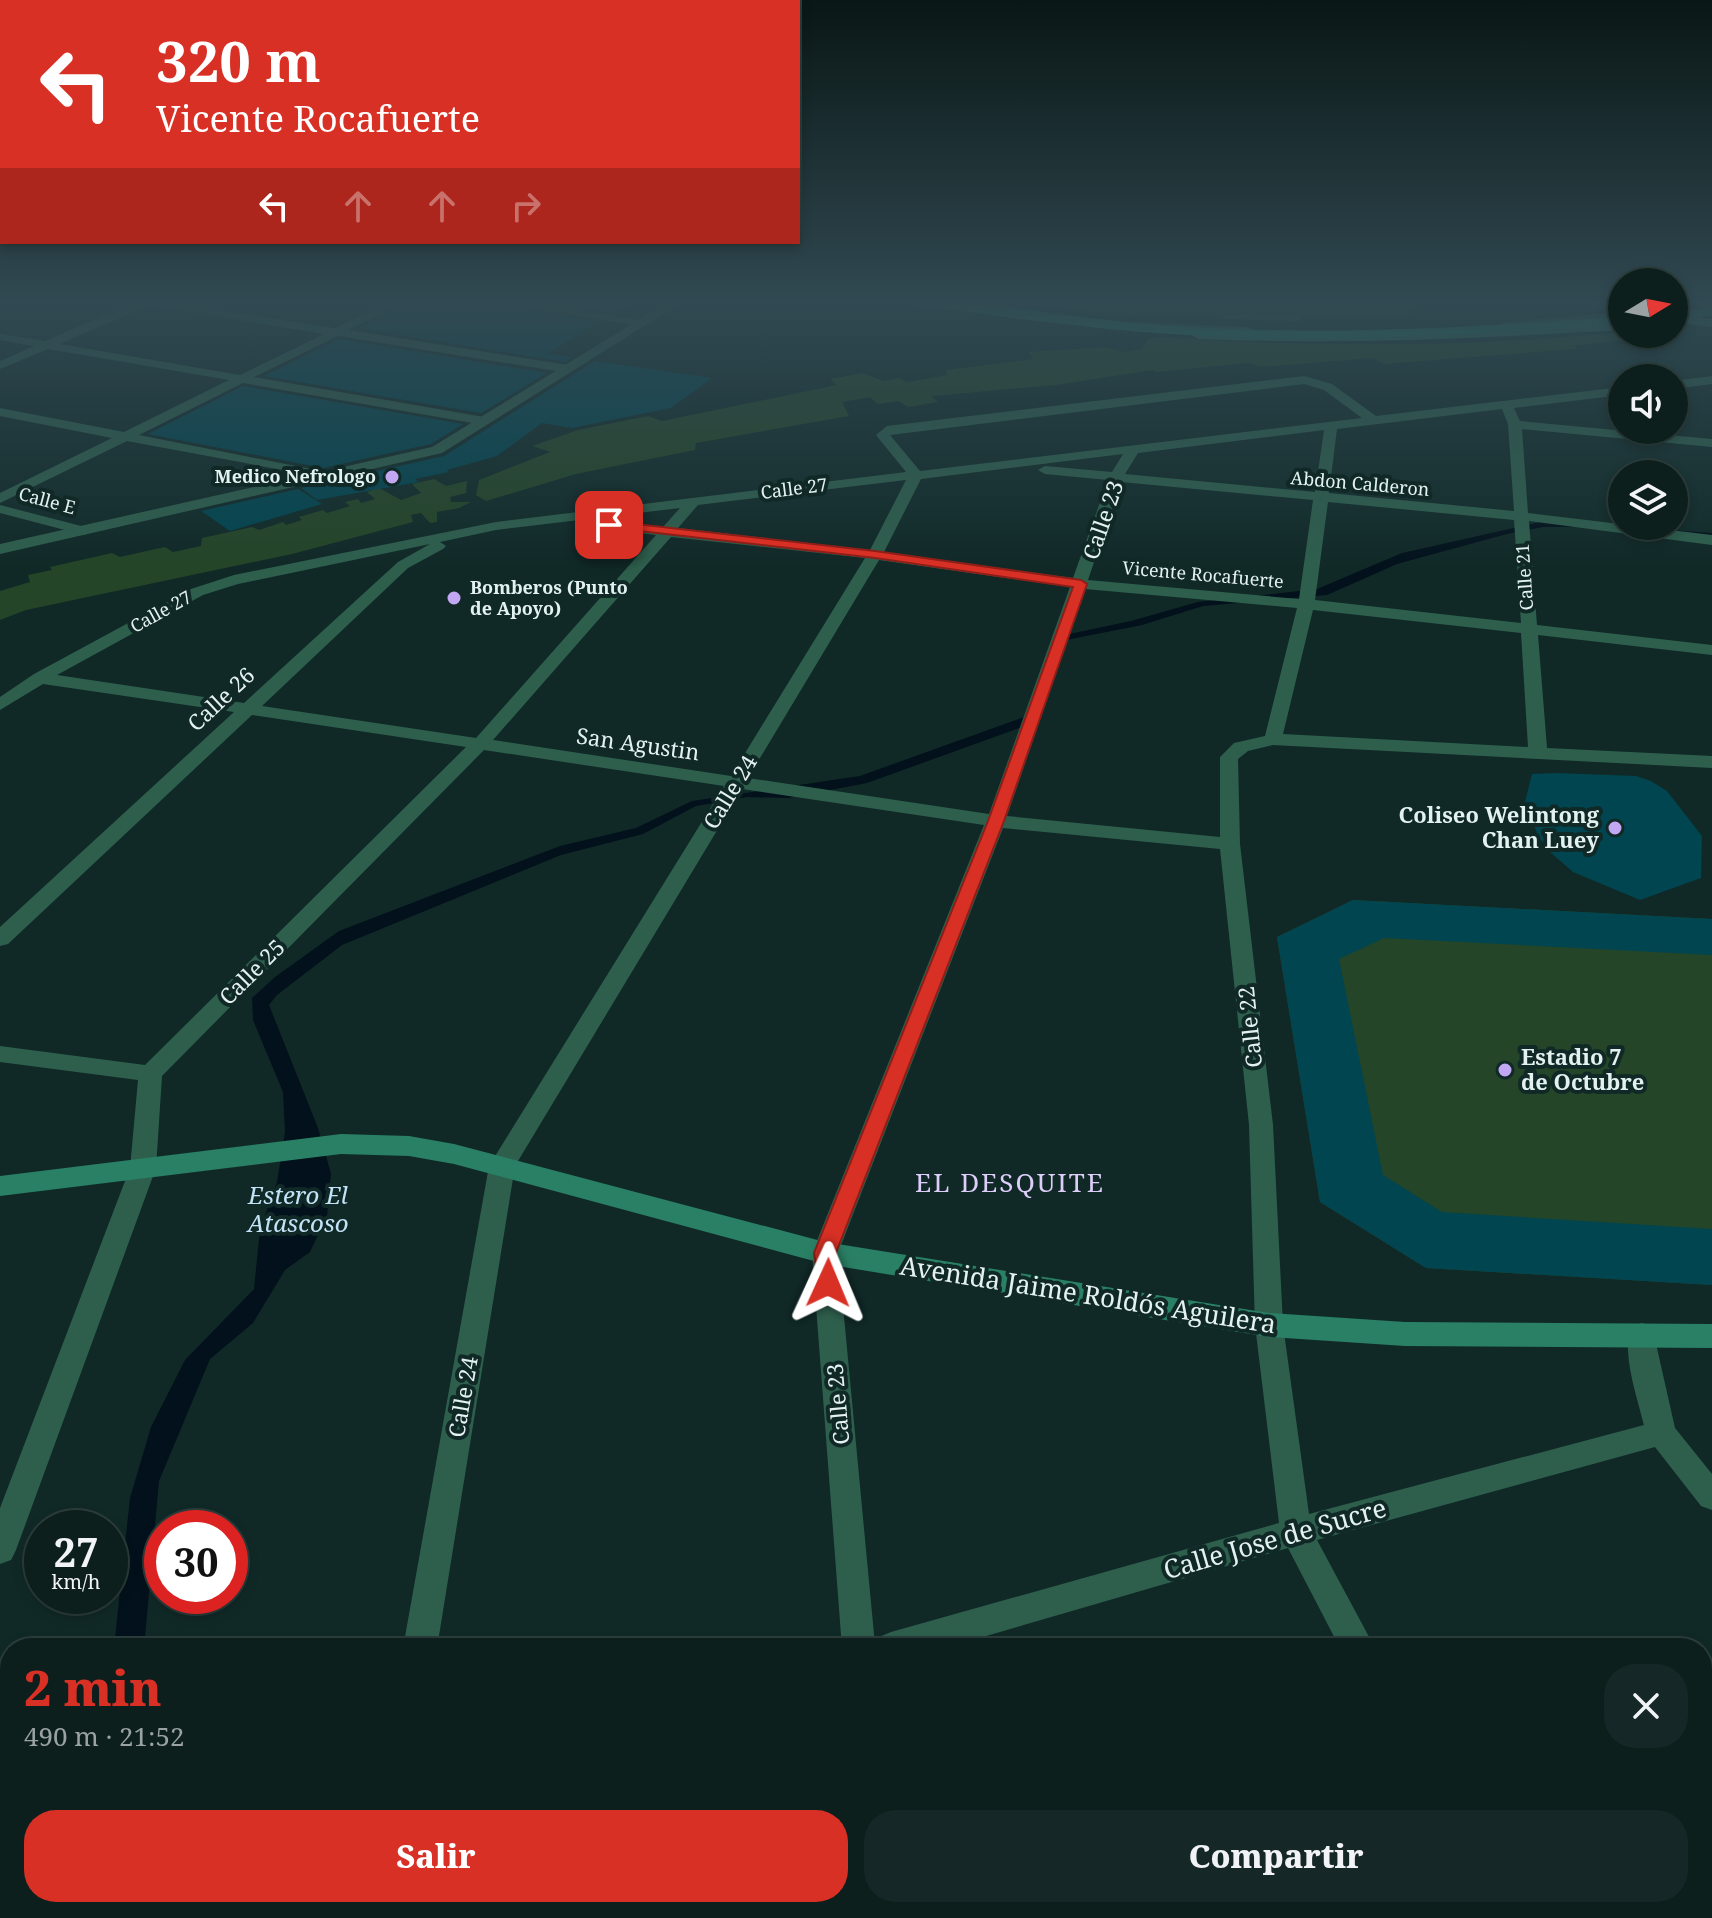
<!DOCTYPE html>
<html lang="es">
<head>
<meta charset="utf-8">
<style>
	:root { --surface:#0c1f1d; --page:#152726; --text:#f1f3f6; --muted:#9aa2a4; --line:#2c3d3b; --accent:#d93025 }
	body { margin:0; font-family:"Noto Serif",serif; background:var(--page); color:var(--text); height:100vh; display:flex; flex-direction:column; font-size:30px; white-space:nowrap }
	* { box-sizing:border-box; margin:0 }
	p { font-size:26px; color:var(--muted) }
	.icon { flex:none; width:44px; height:44px; fill:none; stroke:currentColor; stroke-width:2; stroke-linecap:round; stroke-linejoin:round }
	.map { position:relative; flex:1; overflow:hidden }
	.drawer { position:absolute; left:0px; top:1638px; width:1712px; height:280px; display:flex; flex-direction:column; background:var(--surface); border-radius:32px 32px 0 0; box-shadow:0 4px 12px #0003,0 0 0 2px var(--line) }
	.drawer>* { flex:none }
	.hud { position:absolute; left:0px; top:0px; width:800px; height:244px; box-shadow:0 4px 12px #0003,0 0 0 2px var(--line); background:#d93025; color:#fff; overflow:hidden }
	.needle { width:52px; rotate:80deg }
	.tools { position:absolute; left:1608px; top:268px; display:grid; gap:16px }
	.tools a { display:grid; place-items:center; width:80px; height:80px; border-radius:50%; background:var(--surface); box-shadow:0 4px 12px #0003,0 0 0 2px var(--line); font-size:40px }
	.speed { position:absolute; left:24px; top:1510px; display:flex; gap:16px; font-size:40px; font-weight:700; text-align:center }
	.speed>* { display:grid; place-content:center; width:104px; height:104px; border-radius:50%; background:var(--surface); box-shadow:0 4px 12px #0003,0 0 0 2px var(--line); line-height:1 }
	.speed small { font-size:20px; font-weight:400 }
	.speed .limit { border:12px solid #d22; background:#fff; color:#111 }
	.pin { position:absolute; display:grid; place-items:center; width:68px; height:68px; color:#fff; margin:-34px; border-radius:16px; box-shadow:0 4px 12px #0006 }
	.me { position:absolute; width:88px; margin:-44px; rotate:1deg; stroke-linejoin:round; filter:drop-shadow(0 0 6px #0008) }
	.turn { display:flex; align-items:center; gap:28px; height:168px; padding:0 24px; font-size:36px }
	.turn .icon { width:104px; height:104px; stroke-width:2.5 }
	.turn b { display:block; font-size:56px; line-height:68px }
	.lanes { display:flex; align-items:center; height:76px; padding:0 24px; background:#0003; justify-content:center; gap:40px; direction:ltr }
	.lanes .off { opacity:.35 }
	.round { display:grid; place-items:center; flex:none; width:84px; height:84px; border-radius:32px; background:var(--page) }
	.headline { display:flex; align-items:center; justify-content:space-between; height:136px; padding:0 24px }
	h1 { font-size:48px; font-weight:800; line-height:60px; color:var(--accent) }
	.primary-button { display:flex; gap:16px; margin-top:auto; padding:16px 24px }
	.primary-button a { flex:1; height:92px; border-radius:32px; background:var(--accent); color:#fff; font-size:32px; font-weight:800; line-height:92px; text-align:center }
	.primary-button a+a { background:var(--page); color:var(--text) }
	.map>svg:first-child { display:block }
	.green { fill:#244527 }
	.water { fill:#02111b }
	.building { fill:#014550 }
	.lines { fill:none; stroke-linecap:round; stroke-linejoin:round }
	.minor { fill:#2e5f4d; fill-rule:evenodd }
	.tertiary { fill:#2e5f4d; fill-rule:evenodd }
	.secondary { fill:#298064; fill-rule:evenodd }
	.primary { fill:#1d9a76; fill-rule:evenodd }
	.route { fill:#d93025; stroke:#8d1f18; stroke-width:2 }
	.poi-dot { fill:#c2a7f2; stroke:#102927; stroke-width:3 }
	.labels { text-anchor:middle; stroke-width:8; stroke-linejoin:round; paint-order:stroke }
	.far-poi-label { font-size:18px; font-weight:bold; fill:#e3f2f1; stroke:#102927; text-anchor:end }
	.far-street-label { font-size:18px; fill:#e3f2f1; stroke:#102927 }
	.street-label { font-size:22px; fill:#e3f2f1; stroke:#102927 }
	.poi-label { font-size:22px; font-weight:bold; fill:#e3f2f1; stroke:#102927; text-anchor:end }
	.water-label { font-size:24px; font-style:italic; fill:#c3e3f7; stroke:#102927 }
	.quarter-label { font-size:26px; letter-spacing:2px; fill:#dccef8; stroke:#102927 }
	.near-street-label { font-size:26px; fill:#e3f2f1; stroke:#102927 }
</style>
</head>
<body>
<div class="map">
<svg width="1712" height="1918" viewBox="0 0 1712 1918">
	<rect width="100%" height="100%" fill="#102927"/>
	<path class="green" d="M1416,301L1407,318C1275,320 1145,318 1013,302Z
		M1622,332L1665,334L1575,346L1577,349L1384,364L1373,358L1259,367L1249,363L1156,372L1153,370L1056,385L931,396L938,402L908,407L899,401L878,404L870,397L842,402L849,416L696,443L695,450L576,474L486,501L476,495L479,480L550,452L532,446L578,430L648,416L662,421L837,385L830,379L863,373L883,381L899,378L908,382L947,375L945,370L1033,359L1029,352L1106,347L1124,352L1141,349L1148,339L1159,337C1313,347 1468,348 1622,332Z
		M434,479L446,486L467,481L466,493L450,497L451,502H471L459,508L437,512V522L430,523L421,513L411,515L413,522L292,554L26,610L0,620V591L30,582L28,575L52,570L50,567L112,553L120,557L165,547L173,552L201,546L202,538L252,527L259,530L283,522L286,525L302,520L299,517L323,510L327,513L350,506L345,502L358,499L361,503L375,499L367,492L379,488L401,500L421,493L412,484Z
		M1353,900L1712,919V1285L1426,1268L1320,1202L1277,937Z"/>
	<path class="water" d="M1545,521L1712,533V540L1579,527H1543L1507,534L1397,564L1327,595L1203,606L1142,625L1066,640L1022,727L867,783L788,798L747,797L696,806L643,834L561,855L342,945L277,995L269,1005L318,1128L331,1174L327,1216L310,1252L285,1270L253,1323L210,1359L159,1481L144,1648H114L130,1498L151,1427L185,1360L254,1289L260,1229L277,1182L285,1132L283,1092L253,1020L252,998L275,977L339,931L560,846L636,828L692,801L860,776L1024,717L1055,637L1131,621L1198,602L1317,589L1402,553Z"/>
	<path class="building" d="M409,301H483L599,322L547,354L572,357L565,362L358,328Z
		M536,301H633L614,313Z
		M338,339L547,373L481,413L264,376Z
		M595,361L712,378L671,408L572,428L542,423L497,456L447,470L449,472L415,479L419,482L317,500L301,488L444,456Z
		M243,386L463,424L431,444L323,468L148,434Z
		M298,489L322,504L230,531L201,511Z
		M1556,773L1636,776L1651,781L1667,791L1702,836L1701,878L1640,900L1573,872L1550,852L1538,836L1525,802L1532,774Z
		M1353,900L1712,919V955L1384,938L1339,959L1383,1175L1442,1212L1712,1229V1285L1426,1268L1320,1202L1277,937Z"/>
	<g class="lines">
		<path class="minor" d="M137,301H164L335,328L390,301H404L349,330L568,365L574,369L568,373L338,336L254,377L484,417L491,421L484,425L243,383L139,435L326,472L331,473V479L127,441L0,503V493L112,438L0,416V408L124,432L229,380L48,349L0,369V361L34,346L0,340V334L45,341ZM149,305L324,334L240,375L60,344Z
			M486,301H515L642,320L648,323L642,326Z
			M1027,301H1064L1134,309L1140,312L1134,315L1032,304Z
			M1691,301H1704L1712,305V311L1705,310Z
			M1622,312V318L1504,328L1498,325L1504,322Z
			M1229,314L1297,315L1303,318L1297,321L1225,319V315Z
			M1112,321L1249,327L1255,330L1249,333L1108,326V322Z
			M1304,376L1332,384L1376,416L1622,387V395L1514,408L1520,421L1712,439V447L1522,429L1528,513L1712,535V545L1529,521L1537,625L1712,645V655L1538,635L1547,748L1712,756V768L1273,745L1248,751L1238,759L1240,844L1273,1125L1283,1325L1309,1514L1644,1425C1638,1400 1620,1349 1632,1326L1642,1323L1652,1326L1675,1428L1712,1474V1510L1701,1506L1655,1447L1317,1540L1375,1648H1340L1288,1548L945,1648H842L812,1253L984,825L742,789L515,1166L437,1648H403L489,1166L724,786L484,750L162,1076L156,1168L16,1550L11,1560L0,1564V1508L130,1168L138,1080L0,1062V1046L145,1065L466,747L252,715L8,944L0,946V927L234,712L43,684L0,710V697L34,674L191,589L234,575L496,522L906,472L876,435L887,426ZM1304,384L1324,390L1362,418L920,471L890,435ZM1502,409L1508,424L1514,511L1329,493L1337,429ZM1324,430L1315,492L1125,474L1138,453ZM1123,454L1112,472L1045,466L1038,470L1045,474L1108,480L1073,578L884,552L921,479ZM906,480L870,550L678,528L698,505ZM1121,482L1313,500L1299,599L1088,580ZM1328,502L1514,520L1521,623L1315,600ZM680,508L663,527L584,520L582,523L589,527L656,535L476,738L262,706L408,568L443,549L446,546L440,542L496,530ZM671,537L865,558L731,776L493,740ZM430,544L398,562L244,703L57,675L203,595L238,584ZM879,560L1070,587L989,814L748,778ZM1085,589L1297,608L1265,736L1234,743L1220,757V837L1007,816ZM1313,610L1521,633L1528,747L1283,734ZM1003,828L1220,849L1249,1125L1255,1325L1279,1523L891,1632L879,1637L875,1645L838,1253Z
			M1712,376V384L1674,389V381Z
			M0,505L89,528L91,531L84,535L0,513Z
			M10,1872V1908H14L0,1913V1875Z
			M388,1908H426L427,1918H389Z
			M919,1908H957L960,1918H922Z
			M1480,1908H1520L1524,1918H1484Z"/>
		<path class="tertiary" d="M669,301H684L442,453L0,554V544L432,447Z"/>
		<path class="secondary" d="M1674,314L1712,319V327L1674,322Z
			M1622,322V330C1481,338 1340,345 1198,339L1192,335L1198,331L1357,334Z
			M341,1134L409,1136L454,1144L825,1242L1269,1313L1405,1322L1712,1324V1348L1405,1346L1269,1337L825,1264L454,1164L409,1156L341,1154L0,1196V1176Z"/>
		<path class="primary" d="M911,301C998,301 1085,321 1172,326C1322,336 1472,328 1622,316V324C1484,334 1346,342 1208,336C1110,332 1014,318 917,305Z
			M1712,308V316L1674,319V311Z"/>
	</g>
	<linearGradient id="sky" x2="0" y2="1"><stop stop-color="#091715"/><stop offset="0.53" stop-color="#314952"/><stop offset="1" stop-color="#314952" stop-opacity="0"/></linearGradient>
	<rect width="1712" height="570" fill="url(#sky)"/>
	<path class="route" d="M609,521L875,551L1081,580L1087,584L1004,821L836,1253L839,1283L836,1289L828,1292L820,1289L814,1253L988,821L1073,587L875,558L605,527V522Z"/>
	<g class="poi-dot">
		<circle cx="392" cy="477" r="8"/>
		<circle cx="454" cy="598" r="8"/>
		<circle cx="1615" cy="828" r="8"/>
		<circle cx="1505" cy="1070" r="8"/>
	</g>
	<g class="labels">
		<g class="far-poi-label">
			<text x="376" y="483">Medico Nefrologo</text>
			<text x="470" y="594" text-anchor="start">Bomberos (Punto<tspan x="470" dy="21">de Apoyo)</tspan></text>
		</g>
		<g class="far-street-label">
			<text transform="translate(1360 484) rotate(5)" y="6">Abdon Calderon</text>
			<text transform="translate(794 489) rotate(-7)" y="6">Calle 27</text>
			<text transform="translate(47 501) rotate(15)" y="6">Calle E</text>
			<text transform="translate(1203 575) rotate(5)" y="6">Vicente Rocafuerte</text>
			<text transform="translate(1525 577) rotate(-94)" y="6">Calle 21</text>
			<text transform="translate(161 612) rotate(-29)" y="6">Calle 27</text>
		</g>
		<g class="street-label">
			<text transform="translate(1103 520) rotate(-71)" y="8">Calle 23</text>
			<text transform="translate(221 699) rotate(-43)" y="8">Calle 26</text>
			<text transform="translate(638 744) rotate(8)" y="8">San Agustin</text>
			<text transform="translate(730 792) rotate(-59)" y="8">Calle 24</text>
			<text transform="translate(252 972) rotate(-45)" y="8">Calle 25</text>
			<text transform="translate(1250 1027) rotate(-96)" y="8">Calle 22</text>
			<text transform="translate(463 1397) rotate(-80)" y="8">Calle 24</text>
			<text transform="translate(838 1404) rotate(-95)" y="8">Calle 23</text>
		</g>
		<g class="poi-label">
			<text x="1599" y="823">Coliseo Welintong<tspan x="1599" dy="25">Chan Luey</tspan></text>
			<text x="1521" y="1065" text-anchor="start">Estadio 7<tspan x="1521" dy="25">de Octubre</tspan></text>
		</g>
		<g class="water-label">
			<text x="298" y="1204">Estero El<tspan x="298" dy="28">Atascoso</tspan></text>
		</g>
		<g class="quarter-label">
			<text x="1010" y="1192">EL DESQUITE</text>
		</g>
		<g class="near-street-label">
			<text transform="translate(1088 1295) rotate(9)" y="9">Avenida Jaime Roldós Aguilera</text>
			<text transform="translate(1275 1539) rotate(-16)" y="9">Calle Jose de Sucre</text>
		</g>
	</g>
</svg>
<div class="tools">
<a><svg class="needle" viewBox="-14 -14 28 28"><path d="M0-13l5 13h-10z" fill="#e53935"/><path d="M0 13l5-13h-10z" fill="#9aa2a4"/></svg></a>
<a><svg class="icon" aria-label="sound" viewBox="0 0 24 24"><path d="M4 9h4l5-4v14l-5-4H4zM17 9q2 3 0 6"/></svg></a>
<a><svg class="icon" aria-label="layers" viewBox="0 0 24 24"><path d="M12 4l9 5-9 5-9-5zM3 14l9 5 9-5"/></svg></a>
</div>
<div class="speed"><div>27<small>km/h</small></div><div class="limit">30</div></div>
<div class="pin" style="left:609px;top:525px;background:#d93025"><svg class="icon" aria-label="arrive" viewBox="0 0 24 24"><path d="M6 21V4h12l-3 4 3 4H6"/></svg></div>
<svg class="me" style="left:828px;top:1283px" viewBox="-20 -20 40 40"><path d="M0-17L14 15 0 8-14 15z" fill="#d93025" stroke="#fff" stroke-width="4"/></svg>
<div class="hud">
<div class="turn"><svg class="icon" aria-label="left" viewBox="0 0 24 24"><path d="M17 20v-9H6M10 6l-5 5 5 5"/></svg><div><b>320 m</b>Vicente Rocafuerte</div></div>
<div class="lanes"><svg class="icon" aria-label="left" viewBox="0 0 24 24"><path d="M17 20v-9H6M10 6l-5 5 5 5"/></svg><svg class="icon off" aria-label="ahead" viewBox="0 0 24 24"><path d="M12 20V5M6 11l6-6 6 6"/></svg><svg class="icon off" aria-label="ahead" viewBox="0 0 24 24"><path d="M12 20V5M6 11l6-6 6 6"/></svg><svg class="icon off" aria-label="right" viewBox="0 0 24 24"><path d="M7 20v-9h11M14 6l5 5-5 5"/></svg></div>
</div>
<section class="drawer">
<div class="headline"><div><h1>2 min</h1><p>490 m · 21:52</p></div><a class="round"><svg class="icon" aria-label="close" viewBox="0 0 24 24"><path d="M6 6l12 12M18 6L6 18"/></svg></a></div>
<div class="primary-button"><a>Salir</a><a>Compartir</a></div>
</section>
</div>
</body>
</html>
